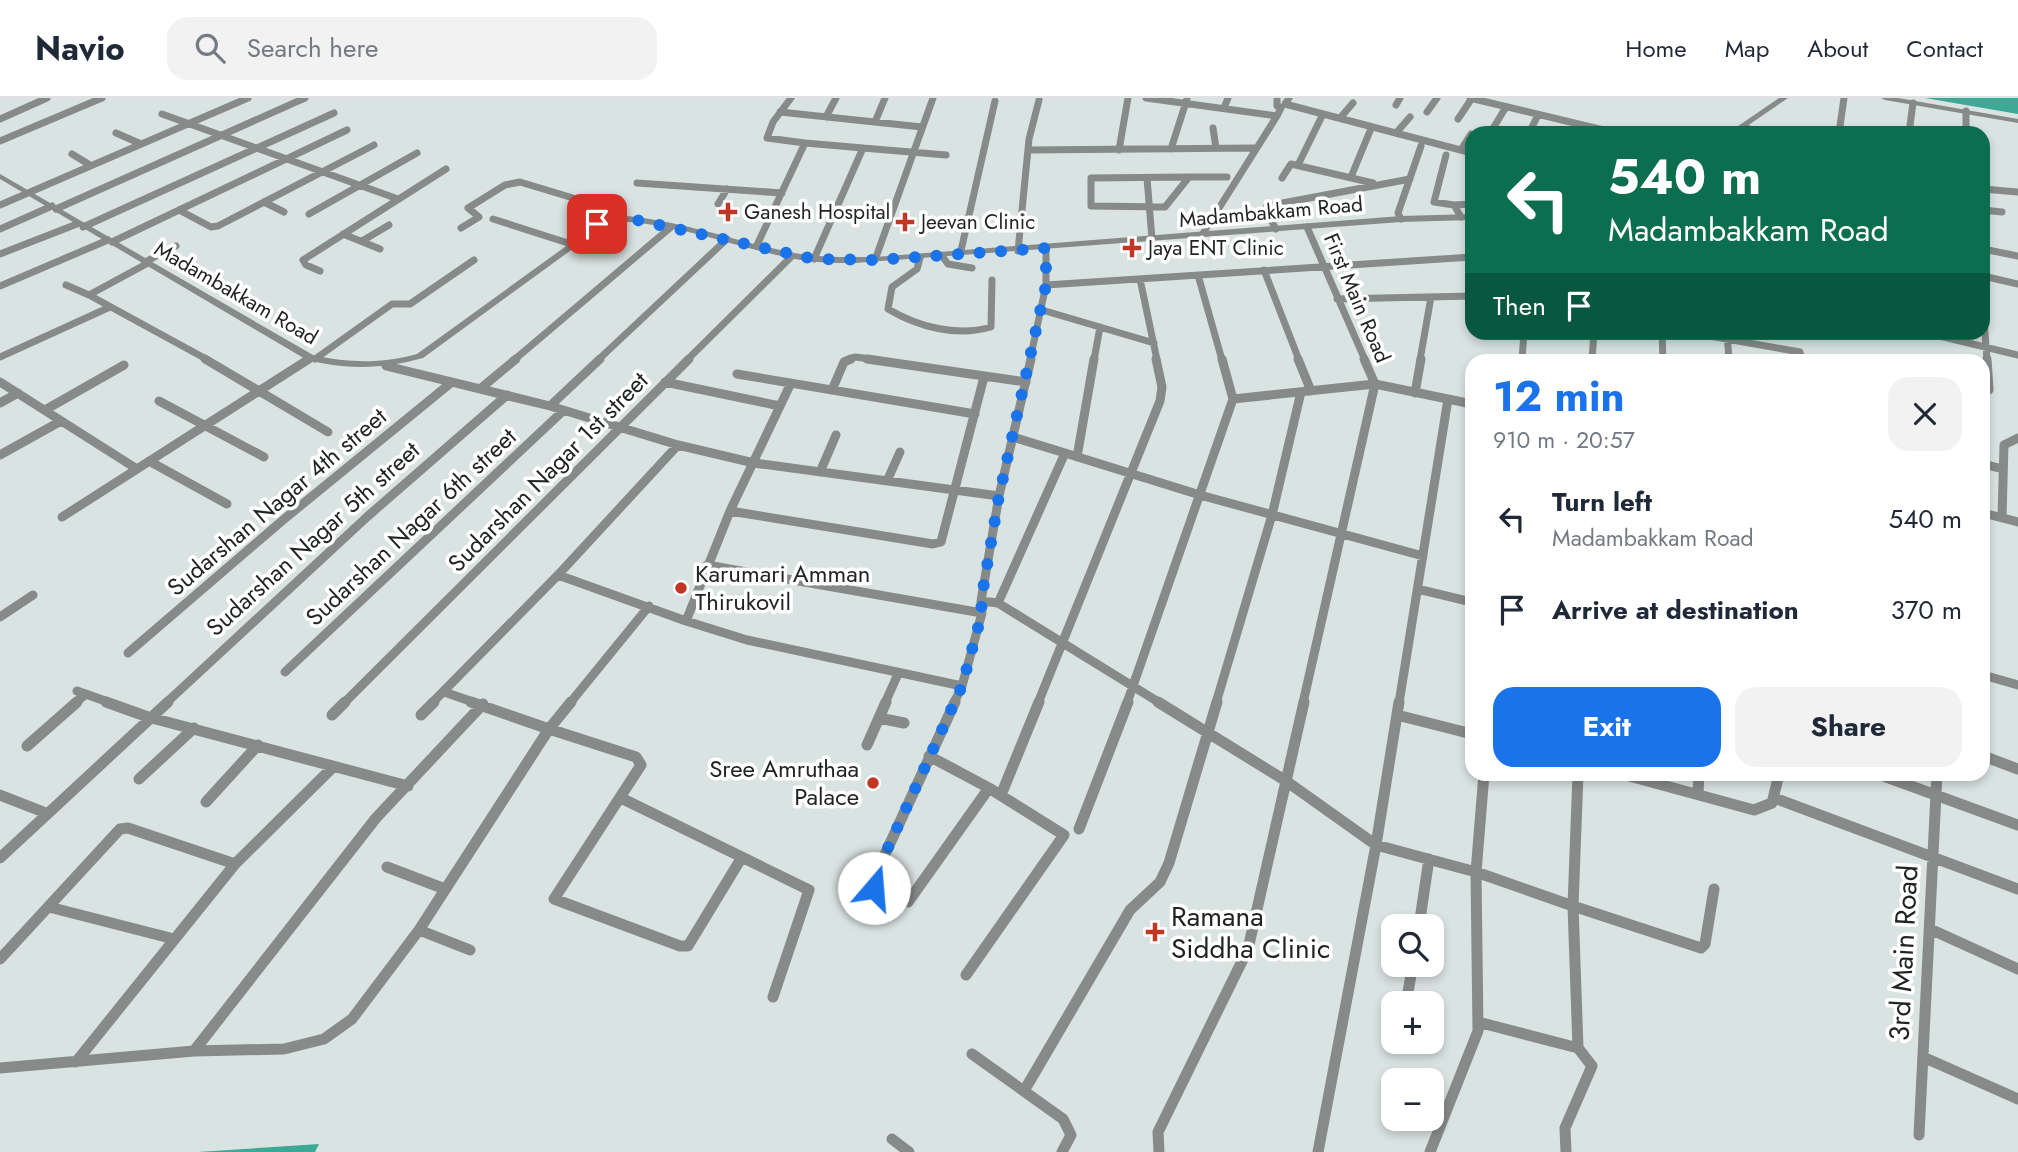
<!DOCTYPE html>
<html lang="en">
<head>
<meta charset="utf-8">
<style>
	:root { --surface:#fff; --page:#f2f2f3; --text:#1f2937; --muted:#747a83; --line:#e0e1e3; --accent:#1a73e8 }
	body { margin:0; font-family:Jost,sans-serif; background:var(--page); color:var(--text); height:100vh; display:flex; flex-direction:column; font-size:26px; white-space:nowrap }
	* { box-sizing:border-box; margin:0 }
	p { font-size:23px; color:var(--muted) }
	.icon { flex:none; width:38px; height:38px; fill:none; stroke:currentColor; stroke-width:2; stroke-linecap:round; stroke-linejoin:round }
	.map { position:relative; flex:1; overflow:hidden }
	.drawer { position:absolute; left:1465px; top:256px; width:525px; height:427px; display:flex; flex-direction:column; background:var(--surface); border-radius:21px; box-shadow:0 4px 10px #0003 }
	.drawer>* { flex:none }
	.banner { position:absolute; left:1465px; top:28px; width:525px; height:214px; border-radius:21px; box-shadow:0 4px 10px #0003; background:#0b6e4f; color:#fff; overflow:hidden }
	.tools { position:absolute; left:1381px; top:816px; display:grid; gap:14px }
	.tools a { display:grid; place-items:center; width:63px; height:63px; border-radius:14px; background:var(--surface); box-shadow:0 4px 10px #0003; font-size:35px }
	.pin { position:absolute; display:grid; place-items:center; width:60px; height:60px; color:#fff; margin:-30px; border-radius:14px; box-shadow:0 4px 10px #0006 }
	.me { position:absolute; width:77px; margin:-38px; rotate:18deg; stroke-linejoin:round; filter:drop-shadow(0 0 5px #0008) }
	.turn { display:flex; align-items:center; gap:24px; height:147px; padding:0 28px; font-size:32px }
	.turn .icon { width:91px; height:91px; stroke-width:2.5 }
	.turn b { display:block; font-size:49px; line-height:60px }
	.then { display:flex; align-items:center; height:66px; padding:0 28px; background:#0003; gap:14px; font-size:26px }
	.round { display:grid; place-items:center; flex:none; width:74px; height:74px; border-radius:21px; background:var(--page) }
	.headline { display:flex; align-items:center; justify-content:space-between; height:119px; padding:0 28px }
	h1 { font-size:42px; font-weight:700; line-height:52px; color:var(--accent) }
	.button { display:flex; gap:14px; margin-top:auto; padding:14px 28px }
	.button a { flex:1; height:80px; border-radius:21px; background:var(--accent); color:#fff; font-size:28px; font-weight:700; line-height:80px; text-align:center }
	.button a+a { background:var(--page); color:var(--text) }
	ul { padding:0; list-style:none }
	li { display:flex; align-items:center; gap:21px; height:91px; padding:0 28px }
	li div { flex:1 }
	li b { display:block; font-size:26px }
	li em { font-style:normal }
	header { display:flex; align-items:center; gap:42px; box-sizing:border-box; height:98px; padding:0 35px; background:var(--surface); border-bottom:2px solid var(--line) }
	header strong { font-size:33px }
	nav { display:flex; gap:38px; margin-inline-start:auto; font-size:24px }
	.search { width:490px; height:63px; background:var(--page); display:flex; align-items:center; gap:18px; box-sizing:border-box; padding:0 24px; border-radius:21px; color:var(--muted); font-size:26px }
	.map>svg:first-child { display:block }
	.water { fill:#3ca896 }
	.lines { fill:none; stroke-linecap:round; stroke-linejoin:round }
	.minor-far2 { stroke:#868a89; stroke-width:7 }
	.minor-far1 { stroke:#868a89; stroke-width:9 }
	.minor { stroke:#868a89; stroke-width:11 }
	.tertiary { fill:#868a89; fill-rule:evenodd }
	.route { stroke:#1a73e8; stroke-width:12; stroke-dasharray:0 21.6 }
	.poi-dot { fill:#c23626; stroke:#fff; stroke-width:2.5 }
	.labels { text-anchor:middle; stroke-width:7; stroke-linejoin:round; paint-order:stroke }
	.far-poi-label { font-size:21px; fill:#1f2322; stroke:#fff; text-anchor:start }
	.far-street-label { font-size:21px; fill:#1f2322; stroke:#fff }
	.street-label { font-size:24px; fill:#1f2322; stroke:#fff }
	.poi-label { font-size:24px; fill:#1f2322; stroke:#fff; text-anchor:start }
	.near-poi-label { font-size:28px; fill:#1f2322; stroke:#fff; text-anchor:start }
	.near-street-label { font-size:28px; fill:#1f2322; stroke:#fff }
</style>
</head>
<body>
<header>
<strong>Navio</strong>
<div class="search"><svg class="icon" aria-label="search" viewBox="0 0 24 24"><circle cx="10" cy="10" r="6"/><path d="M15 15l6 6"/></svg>Search here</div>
<nav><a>Home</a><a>Map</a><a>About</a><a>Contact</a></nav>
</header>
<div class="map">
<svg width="2018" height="1054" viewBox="0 0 2018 1054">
	<rect width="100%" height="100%" fill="#d9e3e1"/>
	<path class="water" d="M1925,0H2018V16Z
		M319,1046L315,1054H198Z"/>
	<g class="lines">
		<path class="minor-far2" d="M1146,0L1277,18L1281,10L1277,8V0
			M1289,0L1285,6L1472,55
			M1470,0L1616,35
			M1396,7L1400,0
			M1224,10L1228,0
			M1966,13V35
			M780,14L922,29
			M1427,14L1437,0
			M162,16L398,101
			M826,19L836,0
			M1340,20L1353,5
			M0,21L47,0
			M1458,21L1472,0
			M875,24L885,0
			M1743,29L1764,35
			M1213,30L1216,50
			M1492,32L1506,9
			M116,35L139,45
			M1396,35L1410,19
			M1529,35L1538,17
			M1569,35L1573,25
			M1839,35L1844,0
			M1909,35L1913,5
			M0,43L102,0
			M805,45L863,50L814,161
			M863,50L946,57
			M1171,51L1187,1
			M1029,52L1254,50
			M1119,52L1128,0
			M1461,52L1471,36
			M72,56L90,67
			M1446,57L1434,104L1454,107L1461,119
			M1298,67L1321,20
			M1189,79L1165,109L1091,108V80Z
			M1189,79H1227
			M1351,79L1370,33
			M1147,80L1152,141
			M1282,80L1291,66L1373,85
			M637,85L782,95
			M1983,91L2018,94
			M264,104L284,114
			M718,106L727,91
			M0,107L248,0
			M1454,107L1472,106
			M468,110L505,87L520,84L603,109L609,114V120
			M56,111L305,0
			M179,112L211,129L218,128L374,47
			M1983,112L2002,114
			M309,116L417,55
			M493,121L571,146
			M1401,121L1398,115L1421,48
			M83,129L334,15
			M1307,129L1365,262
			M461,130L479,119L468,110
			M0,131L52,108
			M1276,131L1265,112L1267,108L1410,81
			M343,136L380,151
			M1202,137L1277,18
			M362,143L389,127
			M112,144L347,32
			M757,147L805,45L767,40L773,24L791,0
			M1983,151L2018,158
			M1018,153L1029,41L1039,2
			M0,156L77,126
			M960,157L995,3
			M942,158L948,166L972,170
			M920,160L917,171L892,189L888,211C918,229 957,239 991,229L992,182
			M875,162L933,0
			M145,164L176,148
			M148,165L89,197L208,262
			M1264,172L1299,262
			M320,173L306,167L303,162L446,71
			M1198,177L1222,262
			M1983,178L2018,186
			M1140,181L1157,262
			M66,187L89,197
			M1046,187L1472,159
			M0,188L108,142
			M1337,201L1472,198
			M1983,208L1987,262
			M1042,212L1154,245
			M1662,234L1663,262
			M1687,234L1800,254L1802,262
			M1923,234L2018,257
			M1727,235L1729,262
			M0,259L110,209
			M315,261L392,206H410L474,162
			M306,262L310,260
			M514,262L671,129
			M598,262L727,141
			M687,262L792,158
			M847,262L855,259L879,262
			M1030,262L1046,187V150
			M1094,262L1100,229
			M1420,262L1431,199
			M1522,262L1524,234
			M1592,262L1594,234"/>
		<path class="minor-far1" d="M205,261L328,334
			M867,261L1026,284
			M1298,261L1311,293
			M1364,261L1375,286
			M1987,261L1989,292
			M386,268L550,308L678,347L754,365L999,398
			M737,276L975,316
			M0,284L137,371
			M665,284L780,308
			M480,291L516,261
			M832,292L844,264L851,261
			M1415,295L1421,261
			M1233,301L1375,286L1472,306
			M159,303L264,359
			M0,305L18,295
			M550,308L600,261
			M45,312L124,267
			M1065,355L1200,397L1423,458
			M0,357L61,323
			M1077,359L1094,261
			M149,363L227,406
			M1983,366L2003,371
			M820,374L836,337
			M887,383L900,354
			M730,413L933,446L941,444L984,279
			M1983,415L2018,424
			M62,419L309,261
			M2002,420L2004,347L2018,340
			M707,467L982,515
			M558,477L686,523L730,413L791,285
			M1418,491L1472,504
			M981,503L998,505L1160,605
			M998,505L1065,355L1013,339
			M0,519L33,497
			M686,523L747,542L962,588
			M128,555L283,422L452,284
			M285,574L563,313
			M1983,577L2018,587
			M77,593L111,605
			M444,594L476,605
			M75,605L86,596
			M166,605L368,418L507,297
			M344,605L689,261
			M432,605L558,477L678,347
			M570,605L649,508
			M885,605L898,576
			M954,605L962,588L982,515L981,503L999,398L1031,261
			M1038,605L1160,303L1162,289L1156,261
			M1127,605L1233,301L1222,261
			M1216,605L1272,417L1301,294
			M1303,605L1375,286
			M1399,605L1448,301"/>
		<path class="minor" d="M106,604L148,619L408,688
			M471,604L549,631L571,604
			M1158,604L1286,683L1376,747L1476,774L1573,808L1578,950L1592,968L1565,1030L1566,1054
			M332,617L345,604
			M421,617L434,604
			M1397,617L1472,636
			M879,620L904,625
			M867,647L886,604
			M27,648L77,604
			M929,658L989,690L1064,737L966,877
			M1983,658L2018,671
			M1578,676L1573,808L1701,850L1705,846L1714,791
			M1622,676L1754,712L1772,705L1779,676
			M1878,676L2018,727
			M139,681L194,630
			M1698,695L1699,676
			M0,697L46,715
			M1001,697L1039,604
			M621,700L809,792L773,899
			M1777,701L2018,791
			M206,704L258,647
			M1079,731L1128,604
			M0,760L168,604
			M387,769L445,791
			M908,804L989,690
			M49,809L174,841
			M859,812L874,790L876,776L955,604
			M1419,828L1429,761
			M1930,831L2018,871
			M419,832L470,852
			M0,861L120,731L128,730L235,766
			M1406,905L1413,866
			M1478,924L1578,950
			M194,953L284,951L324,941L352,921L419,832L549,631L636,659L641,667L554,801L680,848H688L742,759
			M972,956L1063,1021L1071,1037L1062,1054
			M1923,959L2018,1001
			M76,964L235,766L333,669
			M0,970L194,953L376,720L483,606
			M1024,993L1130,812L1160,784L1169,765L1217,604
			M1919,1037L1937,676
			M892,1041L909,1054
			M1159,1054L1158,1034L1248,851L1304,604
			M1318,1054L1376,747L1399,604
			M1430,1054L1478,933L1476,774L1484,676"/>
		<path class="tertiary" d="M1779,0H1788L1737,35H1728Z
			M1881,0H1898L2018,21V25L1885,2Z
			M0,76L313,257C349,265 381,266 417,256L609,117C673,119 732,143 794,155C821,160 848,159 875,159L1401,118L1472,116V122L1401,124L855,165C835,165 815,165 795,161C733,149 675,124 611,123L423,260C383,271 347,272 307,262L0,81Z"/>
	</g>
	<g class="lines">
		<path class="route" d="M597,126L609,120L623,119L814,161L875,162L1046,150V187L999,398L981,503L982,515L962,588L876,776L874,790"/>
	</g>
	<g class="poi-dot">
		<path d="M724.5 103.5h7v7h7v7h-7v7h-7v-7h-7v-7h7z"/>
		<path d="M901.5 113.5h7v7h7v7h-7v7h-7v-7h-7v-7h7z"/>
		<path d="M1128.5 139.5h7v7h7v7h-7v7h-7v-7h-7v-7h7z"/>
		<circle cx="681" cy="490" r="7"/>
		<circle cx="873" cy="685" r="7"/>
		<path d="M1151.5 823.5h7v7h7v7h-7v7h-7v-7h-7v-7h7z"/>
	</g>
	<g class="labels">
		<g class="far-poi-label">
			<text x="744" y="121">Ganesh Hospital</text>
			<text x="921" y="131">Jeevan Clinic</text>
			<text x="1148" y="157">Jaya ENT Clinic</text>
		</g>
		<g class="far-street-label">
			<text transform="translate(1271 114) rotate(-5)" y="7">Madambakkam Road</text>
			<text transform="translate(236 195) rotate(30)" y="7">Madambakkam Road</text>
			<text transform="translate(1357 200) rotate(67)" y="7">First Main Road</text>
		</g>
		<g class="street-label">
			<text transform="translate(548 374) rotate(-45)" y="8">Sudarshan Nagar 1st street</text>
			<text transform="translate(277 404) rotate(-40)" y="8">Sudarshan Nagar 4th street</text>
			<text transform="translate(411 429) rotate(-43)" y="8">Sudarshan Nagar 6th street</text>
			<text transform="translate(313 441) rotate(-42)" y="8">Sudarshan Nagar 5th street</text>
		</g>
		<g class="poi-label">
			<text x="695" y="484">Karumari Amman<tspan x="695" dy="28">Thirukovil</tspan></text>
			<text x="859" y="679" text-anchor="end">Sree Amruthaa<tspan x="859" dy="28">Palace</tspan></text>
		</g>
		<g class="near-poi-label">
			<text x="1171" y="828">Ramana<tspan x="1171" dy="32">Siddha Clinic</tspan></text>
		</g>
		<g class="near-street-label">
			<text transform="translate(1903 855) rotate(-87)" y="10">3rd Main Road</text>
		</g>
	</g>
</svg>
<div class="tools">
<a><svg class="icon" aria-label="search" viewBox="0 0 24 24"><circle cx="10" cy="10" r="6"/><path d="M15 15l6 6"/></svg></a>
<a>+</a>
<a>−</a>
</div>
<div class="pin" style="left:597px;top:126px;background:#d93025"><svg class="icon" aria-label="arrive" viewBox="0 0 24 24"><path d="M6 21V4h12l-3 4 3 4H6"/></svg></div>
<svg class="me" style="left:874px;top:790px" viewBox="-20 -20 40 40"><circle r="19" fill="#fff"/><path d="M0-13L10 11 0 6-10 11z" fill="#1a73e8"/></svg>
<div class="banner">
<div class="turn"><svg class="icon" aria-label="left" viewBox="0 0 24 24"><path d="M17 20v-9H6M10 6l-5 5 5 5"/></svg><div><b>540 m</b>Madambakkam Road</div></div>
<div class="then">Then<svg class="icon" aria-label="arrive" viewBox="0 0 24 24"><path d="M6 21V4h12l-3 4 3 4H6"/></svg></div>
</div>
<section class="drawer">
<div class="headline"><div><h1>12 min</h1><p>910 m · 20:57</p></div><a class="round"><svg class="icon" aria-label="close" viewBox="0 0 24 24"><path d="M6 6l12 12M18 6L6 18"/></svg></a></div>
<ul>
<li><svg class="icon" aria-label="left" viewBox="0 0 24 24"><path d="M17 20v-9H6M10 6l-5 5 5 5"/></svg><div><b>Turn left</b><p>Madambakkam Road</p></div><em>540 m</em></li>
<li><svg class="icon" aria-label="arrive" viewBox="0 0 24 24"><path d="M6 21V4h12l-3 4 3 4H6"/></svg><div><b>Arrive at destination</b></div><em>370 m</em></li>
</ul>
<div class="button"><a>Exit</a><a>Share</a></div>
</section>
</div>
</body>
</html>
